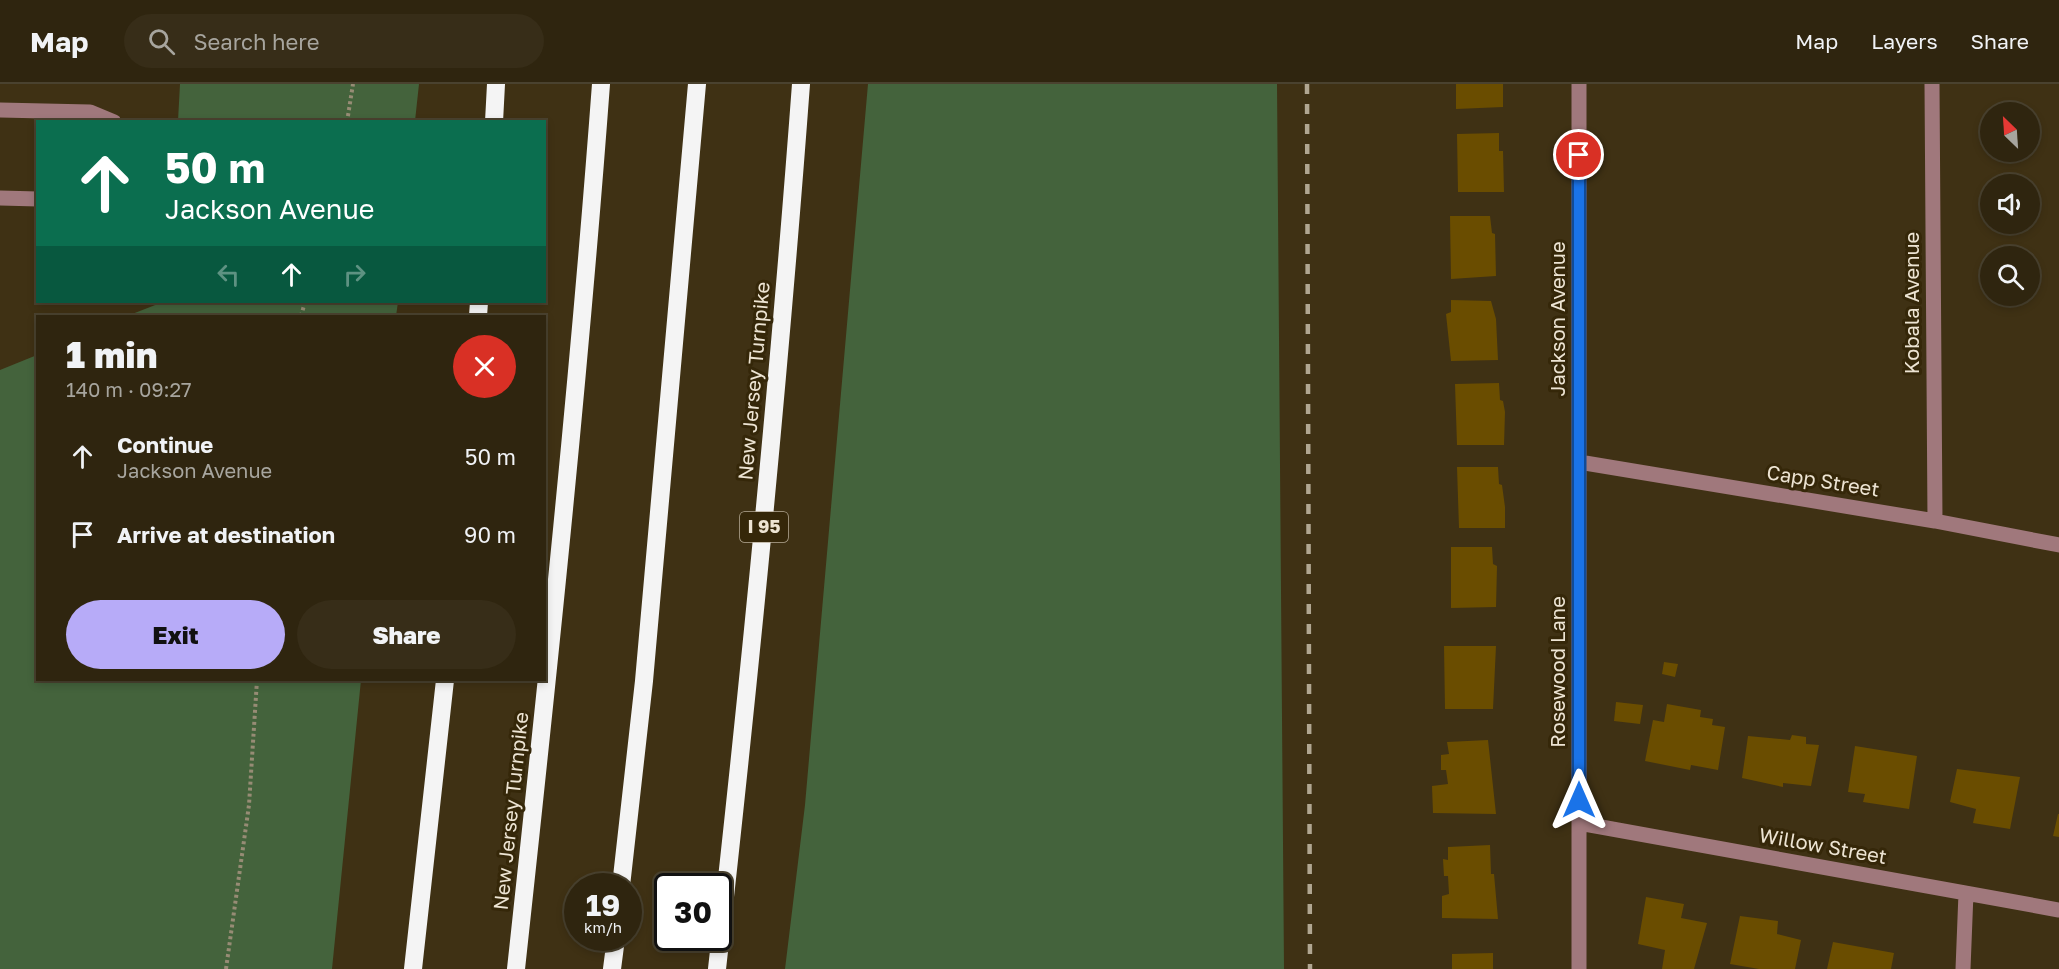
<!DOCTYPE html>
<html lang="en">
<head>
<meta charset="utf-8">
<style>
	:root { --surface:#2f250f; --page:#372d18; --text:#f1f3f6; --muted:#a7a59e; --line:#4a422f; --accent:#b7abf8 }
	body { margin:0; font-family:"Golos Text",sans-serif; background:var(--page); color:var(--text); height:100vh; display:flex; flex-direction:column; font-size:22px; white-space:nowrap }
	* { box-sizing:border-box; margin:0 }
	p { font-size:20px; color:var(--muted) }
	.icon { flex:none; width:33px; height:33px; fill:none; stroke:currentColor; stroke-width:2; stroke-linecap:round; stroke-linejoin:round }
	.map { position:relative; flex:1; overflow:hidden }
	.details { position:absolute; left:36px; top:231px; width:510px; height:366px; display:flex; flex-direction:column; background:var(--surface); border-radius:0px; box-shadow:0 3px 9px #0003,0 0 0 2px var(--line) }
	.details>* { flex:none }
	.hud { position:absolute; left:36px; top:36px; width:510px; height:183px; border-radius:0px; box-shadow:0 3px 9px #0003,0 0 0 2px var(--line); background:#0b6e4f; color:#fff; overflow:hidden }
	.needle { width:39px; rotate:335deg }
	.fabs { position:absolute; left:1980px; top:18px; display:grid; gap:12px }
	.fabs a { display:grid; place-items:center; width:60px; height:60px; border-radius:50%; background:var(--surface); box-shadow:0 3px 9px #0003,0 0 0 2px var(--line); font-size:30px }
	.speed { position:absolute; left:564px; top:789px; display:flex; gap:12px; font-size:30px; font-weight:700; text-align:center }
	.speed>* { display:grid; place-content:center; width:78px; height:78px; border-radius:50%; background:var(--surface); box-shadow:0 3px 9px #0003,0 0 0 2px var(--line); line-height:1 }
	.speed small { font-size:15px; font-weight:400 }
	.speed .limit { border:3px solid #111; border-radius:9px; background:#fff; color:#111 }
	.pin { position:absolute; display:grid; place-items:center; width:51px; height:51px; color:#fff; margin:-26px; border:3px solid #fff; border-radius:50%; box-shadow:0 2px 6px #0007 }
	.me { position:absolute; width:66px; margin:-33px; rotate:0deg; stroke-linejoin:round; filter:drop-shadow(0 0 4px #0008) }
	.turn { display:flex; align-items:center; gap:21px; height:126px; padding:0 30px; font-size:27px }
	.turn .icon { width:78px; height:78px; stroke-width:2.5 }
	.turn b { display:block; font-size:42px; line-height:51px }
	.lanes { display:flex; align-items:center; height:57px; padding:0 30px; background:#0003; justify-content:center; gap:30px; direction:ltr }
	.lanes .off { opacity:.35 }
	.round { display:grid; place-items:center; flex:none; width:63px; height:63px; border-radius:32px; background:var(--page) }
	.headline { display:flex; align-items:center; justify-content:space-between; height:102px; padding:0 30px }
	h1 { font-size:36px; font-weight:800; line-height:45px }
	.cta { display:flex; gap:12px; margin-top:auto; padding:12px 30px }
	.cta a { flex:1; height:69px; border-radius:36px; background:var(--accent); color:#111; font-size:24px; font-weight:800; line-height:69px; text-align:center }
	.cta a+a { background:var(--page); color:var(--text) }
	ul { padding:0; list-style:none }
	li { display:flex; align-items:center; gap:18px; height:78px; padding:0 30px }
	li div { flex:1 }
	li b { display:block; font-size:22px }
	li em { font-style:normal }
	header { display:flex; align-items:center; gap:36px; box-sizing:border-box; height:84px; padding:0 30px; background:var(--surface); border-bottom:2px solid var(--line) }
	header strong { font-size:28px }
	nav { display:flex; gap:33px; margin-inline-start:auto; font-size:21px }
	.search { width:420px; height:54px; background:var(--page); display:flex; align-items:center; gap:15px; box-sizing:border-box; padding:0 21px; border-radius:33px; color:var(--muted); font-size:22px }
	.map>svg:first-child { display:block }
	.green { fill:#44633c }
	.building { fill:#6a4d00 }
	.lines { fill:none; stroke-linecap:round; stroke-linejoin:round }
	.path { stroke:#978c75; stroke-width:4; stroke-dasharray:3 3; stroke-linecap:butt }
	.minor { stroke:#a0787c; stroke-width:15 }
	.highway { stroke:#f4f4f4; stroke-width:18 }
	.rail { stroke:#b1a792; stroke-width:4.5; stroke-dasharray:10 10; stroke-linecap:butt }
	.route-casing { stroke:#114b97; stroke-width:15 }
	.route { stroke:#1a73e8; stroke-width:10 }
	.labels { text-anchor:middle; stroke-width:6; stroke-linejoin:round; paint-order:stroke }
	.shield { fill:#352709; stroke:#b6ab96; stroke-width:1.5 }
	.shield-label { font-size:18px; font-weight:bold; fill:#ede4d3 }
	.street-label { font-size:20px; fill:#ede4d3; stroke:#352709 }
</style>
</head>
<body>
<header>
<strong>Map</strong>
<div class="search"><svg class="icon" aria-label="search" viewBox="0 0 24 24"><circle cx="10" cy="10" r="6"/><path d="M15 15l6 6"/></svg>Search here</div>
<nav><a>Map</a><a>Layers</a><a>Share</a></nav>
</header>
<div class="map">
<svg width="2059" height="885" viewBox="0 0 2059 885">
	<rect width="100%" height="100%" fill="#3f3114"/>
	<path class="green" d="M180,0H419L415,37H178Z
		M868,0H1277L1284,885H785L805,721Z
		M163,218H398L396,232H127Z
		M37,271L38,596H361L332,885H0V286Z"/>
	<path class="building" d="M1456,0H1503V23L1456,25Z
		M1499,49V67H1503L1504,108H1458L1457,50Z
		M1450,132H1490L1492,149L1495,150L1496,192L1451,195Z
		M1451,216L1491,217L1496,235L1498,276L1451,277L1446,230L1451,228Z
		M1499,299L1500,316L1503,317L1505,328L1504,361H1457L1455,300Z
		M1457,383H1498L1499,400L1502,401L1505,423V444H1459Z
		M1451,463H1492L1493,480L1497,482L1496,523L1451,524Z
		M1444,562H1496L1493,625H1445Z
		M1664,578L1678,580L1675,593L1662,590Z
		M1616,618L1643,621L1640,640L1614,637Z
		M1667,620L1701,626L1700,633L1713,635L1712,641L1725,643L1718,686L1691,681L1690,686L1645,677L1653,636L1664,638Z
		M1792,651L1806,653V660L1819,661L1811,702L1783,699V703L1742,694L1748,652L1790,656Z
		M1488,656L1496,730L1433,729L1432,702L1448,700L1446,686H1441V671L1449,670L1447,658Z
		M1855,662L1917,672L1909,725L1863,718L1865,710L1848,708Z
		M1957,685L2020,693L2010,745L1973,739L1976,725L1950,718Z
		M2058,730H2059V753L2053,752Z
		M1490,761L1491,790H1494L1498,835L1442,834V812L1449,810L1448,792H1444L1443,775L1448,776V763Z
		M1646,813L1684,820L1681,834L1707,839L1694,885H1662L1665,866L1638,860Z
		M1740,832L1778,837L1777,850L1801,856L1795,885H1759L1730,880Z
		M1833,858L1894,869L1891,885H1827Z
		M1493,869V885H1452V870Z"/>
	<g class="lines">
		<path class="path" d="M347,38L353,0
			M301,232L305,218
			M226,885L249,721L257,596"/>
		<path class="minor" d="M1579,0V885
			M1932,0L1935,437
			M0,26L90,28L114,38
			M0,114L38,115
			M1579,378L1935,437L2059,461
			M1579,739L2059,826
			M1963,885L1966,809"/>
		<path class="highway" d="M494,38L496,0
			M478,232L479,218
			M621,802L644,597L697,0
			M413,885L445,596
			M516,885C548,590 579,296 601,0
			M612,885L616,854
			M717,885C750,590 779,296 801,0"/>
		<path class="rail" d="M1307,0L1310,885"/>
	</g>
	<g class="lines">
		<g class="route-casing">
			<path id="route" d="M1579,71V716"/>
		</g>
		<use href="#route" class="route"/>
	</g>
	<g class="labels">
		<rect class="shield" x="740" y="428" width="48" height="30" rx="4.5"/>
		<g class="shield-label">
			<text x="764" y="449">I 95</text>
		</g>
		<g class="street-label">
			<text transform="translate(1912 219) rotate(-90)" y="7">Kobala Avenue</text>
			<text transform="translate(1558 235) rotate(-90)" y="7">Jackson Avenue</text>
			<text transform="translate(754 297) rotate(-85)" y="7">New Jersey Turnpike</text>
			<text transform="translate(1823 397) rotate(9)" y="7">Capp Street</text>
			<text transform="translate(1558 588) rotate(-90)" y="7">Rosewood Lane</text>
			<text transform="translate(511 727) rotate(-84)" y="7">New Jersey Turnpike</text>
			<text transform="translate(1823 762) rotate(10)" y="7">Willow Street</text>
		</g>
	</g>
</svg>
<div class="fabs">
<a><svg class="needle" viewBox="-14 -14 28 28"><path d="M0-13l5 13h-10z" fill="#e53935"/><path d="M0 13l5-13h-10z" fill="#a7a59e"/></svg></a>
<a><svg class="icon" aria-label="sound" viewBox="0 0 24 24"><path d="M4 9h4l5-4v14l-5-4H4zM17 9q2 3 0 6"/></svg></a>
<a><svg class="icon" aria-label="search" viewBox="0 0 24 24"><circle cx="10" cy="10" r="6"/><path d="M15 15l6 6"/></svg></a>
</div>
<div class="speed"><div>19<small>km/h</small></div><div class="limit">30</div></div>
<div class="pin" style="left:1579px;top:71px;background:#d93025"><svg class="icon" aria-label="arrive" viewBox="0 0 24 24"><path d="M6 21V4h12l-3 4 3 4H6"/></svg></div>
<svg class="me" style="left:1579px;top:716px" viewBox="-20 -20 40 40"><path d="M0-17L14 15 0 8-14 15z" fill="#1a73e8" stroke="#fff" stroke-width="4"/></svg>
<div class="hud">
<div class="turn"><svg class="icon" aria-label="ahead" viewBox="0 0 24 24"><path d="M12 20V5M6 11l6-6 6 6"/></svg><div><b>50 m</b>Jackson Avenue</div></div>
<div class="lanes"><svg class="icon off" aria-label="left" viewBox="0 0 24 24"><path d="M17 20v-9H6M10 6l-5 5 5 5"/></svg><svg class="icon" aria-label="ahead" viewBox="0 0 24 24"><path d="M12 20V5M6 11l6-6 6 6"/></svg><svg class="icon off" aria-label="right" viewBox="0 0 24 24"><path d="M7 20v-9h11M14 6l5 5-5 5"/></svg></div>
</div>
<section class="details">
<div class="headline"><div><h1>1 min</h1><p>140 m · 09:27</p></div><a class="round" style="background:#d93025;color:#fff"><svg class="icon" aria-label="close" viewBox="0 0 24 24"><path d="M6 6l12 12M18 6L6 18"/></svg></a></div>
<ul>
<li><svg class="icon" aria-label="ahead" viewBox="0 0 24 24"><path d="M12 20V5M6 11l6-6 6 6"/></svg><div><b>Continue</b><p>Jackson Avenue</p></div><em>50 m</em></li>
<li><svg class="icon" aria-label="arrive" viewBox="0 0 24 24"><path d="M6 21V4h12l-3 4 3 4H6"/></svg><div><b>Arrive at destination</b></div><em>90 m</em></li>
</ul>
<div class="cta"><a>Exit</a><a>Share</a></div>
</section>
</div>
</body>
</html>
